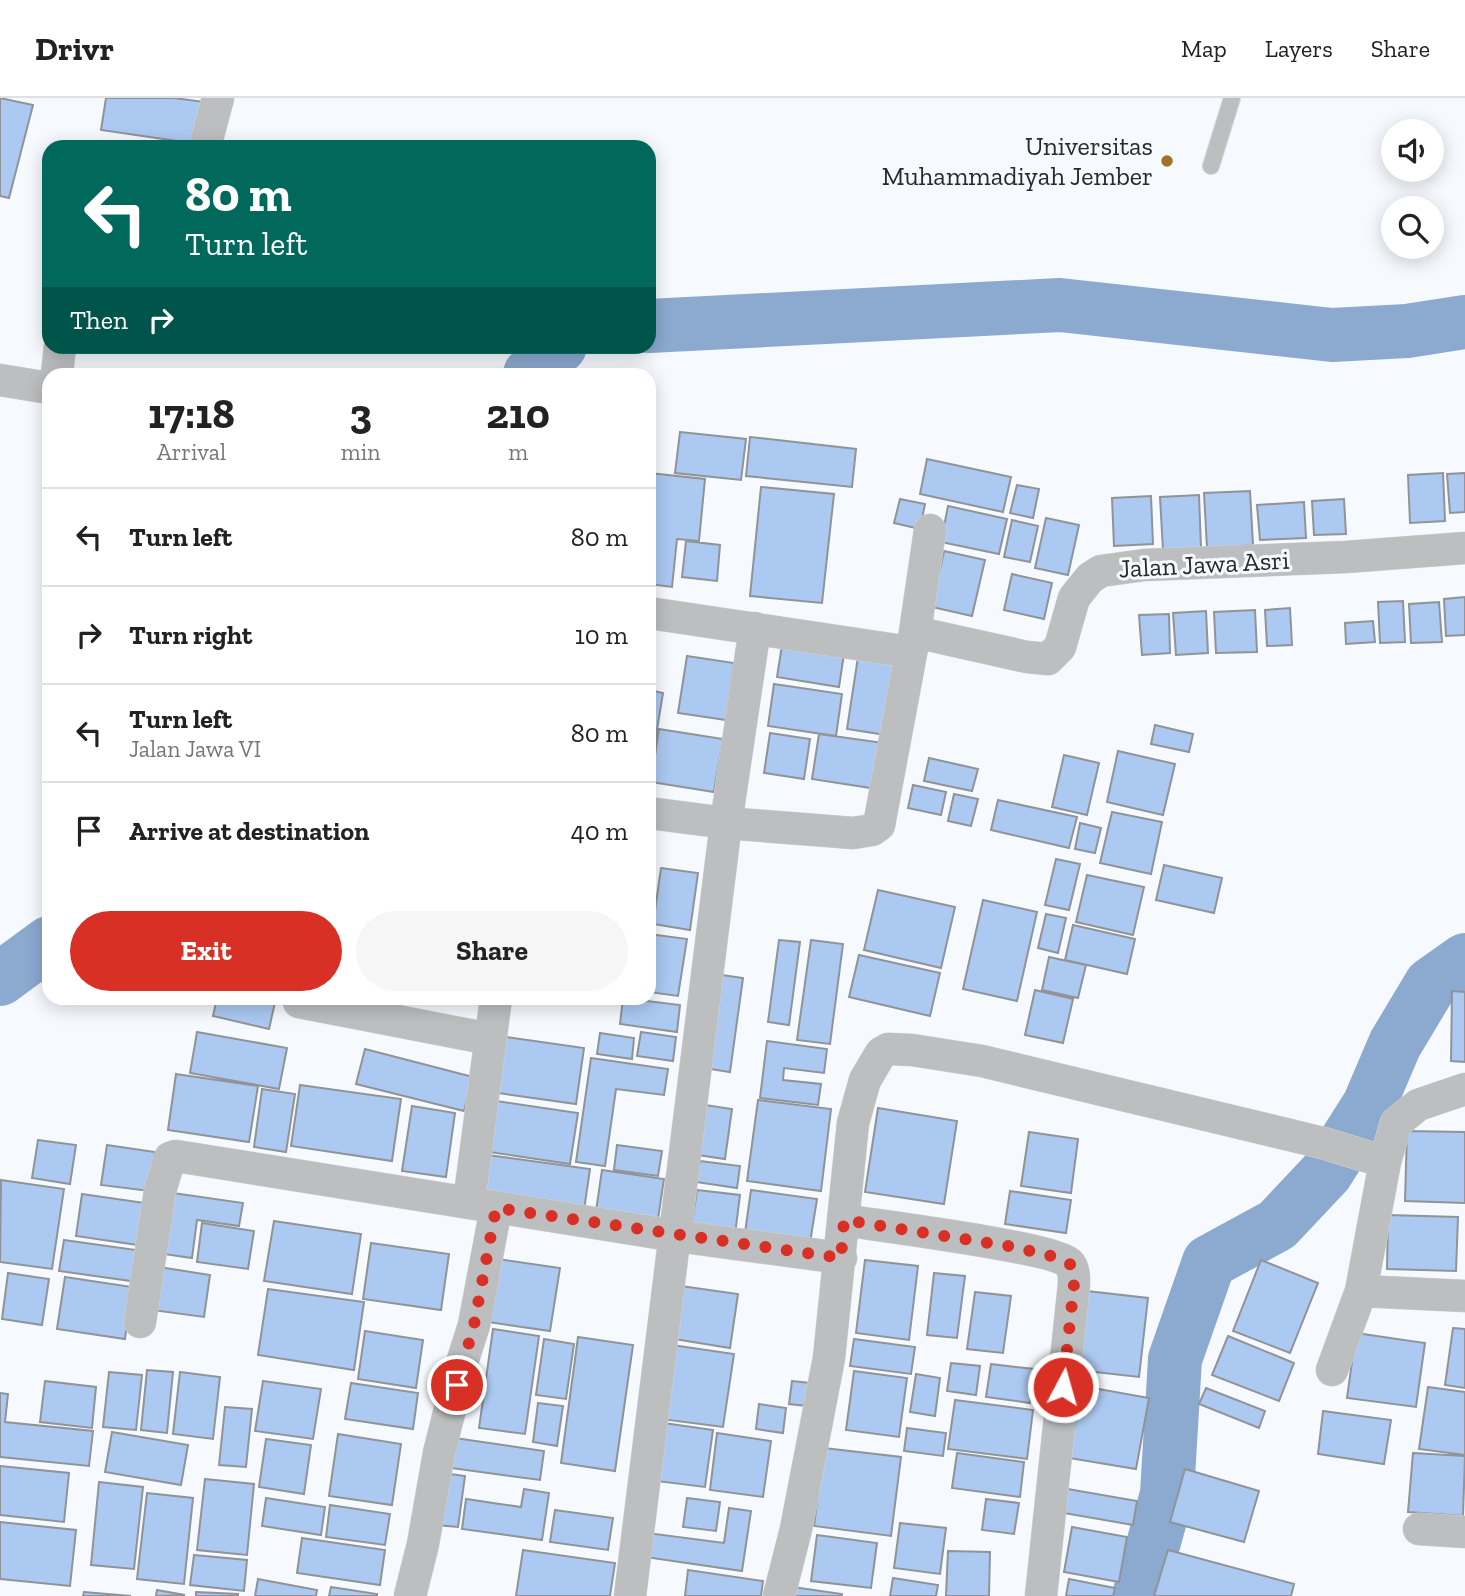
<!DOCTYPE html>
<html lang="en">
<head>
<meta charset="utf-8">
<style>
	:root { --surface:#fff; --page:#f6f6f6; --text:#222; --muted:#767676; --line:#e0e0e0; --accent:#d93025 }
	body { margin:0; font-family:"Zilla Slab",serif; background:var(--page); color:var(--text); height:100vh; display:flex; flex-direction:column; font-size:26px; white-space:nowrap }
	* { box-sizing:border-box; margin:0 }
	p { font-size:23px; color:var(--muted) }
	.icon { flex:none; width:38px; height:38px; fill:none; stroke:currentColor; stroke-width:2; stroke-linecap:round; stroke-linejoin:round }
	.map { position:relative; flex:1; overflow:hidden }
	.drawer { position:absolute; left:42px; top:270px; width:614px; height:637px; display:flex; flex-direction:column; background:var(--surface); border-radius:21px; box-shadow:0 4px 18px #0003 }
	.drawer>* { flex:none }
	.guide { position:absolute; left:42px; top:42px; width:614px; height:214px; border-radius:21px; box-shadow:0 4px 18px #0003; background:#00695c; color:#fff; overflow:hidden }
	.controls { position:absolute; left:1381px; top:21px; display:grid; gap:14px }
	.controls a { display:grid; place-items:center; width:63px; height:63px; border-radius:50%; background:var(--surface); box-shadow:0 4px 18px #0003; font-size:35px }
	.pin { position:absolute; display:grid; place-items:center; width:60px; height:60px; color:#fff; margin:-30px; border:4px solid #fff; border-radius:50%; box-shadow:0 2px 7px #0007 }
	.me { position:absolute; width:77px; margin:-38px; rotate:6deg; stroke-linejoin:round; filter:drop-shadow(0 0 5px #0008) }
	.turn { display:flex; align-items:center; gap:24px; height:147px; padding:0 28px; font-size:32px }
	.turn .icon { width:91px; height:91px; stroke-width:2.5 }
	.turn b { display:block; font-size:49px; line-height:60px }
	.then { display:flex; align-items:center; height:66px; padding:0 28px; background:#0003; gap:14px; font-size:26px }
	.eta { display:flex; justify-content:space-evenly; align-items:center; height:119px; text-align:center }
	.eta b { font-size:42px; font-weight:700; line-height:49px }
	.cta { display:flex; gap:14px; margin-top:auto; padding:14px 28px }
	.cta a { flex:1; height:80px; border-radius:42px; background:var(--accent); color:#fff; font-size:28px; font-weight:700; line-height:80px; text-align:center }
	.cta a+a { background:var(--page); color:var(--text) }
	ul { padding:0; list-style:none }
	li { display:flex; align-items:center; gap:21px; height:98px; padding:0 28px; border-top:2px solid var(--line) }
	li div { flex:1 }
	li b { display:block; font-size:26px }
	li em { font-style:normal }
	header { display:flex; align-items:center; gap:42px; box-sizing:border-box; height:98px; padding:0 35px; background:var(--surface); border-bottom:2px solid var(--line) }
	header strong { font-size:33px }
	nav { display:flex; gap:38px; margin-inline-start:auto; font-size:24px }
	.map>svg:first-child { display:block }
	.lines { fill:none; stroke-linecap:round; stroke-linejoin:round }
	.river { stroke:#8ca9d0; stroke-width:54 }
	.building { fill:#acc9f1; stroke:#909397; stroke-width:2 }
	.lane-casing { stroke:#d1d4d8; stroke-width:18 }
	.street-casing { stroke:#d1d4d8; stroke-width:33 }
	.lane { stroke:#bdbec0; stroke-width:16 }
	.street { stroke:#bdbec0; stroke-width:32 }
	.route { stroke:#d93025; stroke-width:12; stroke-dasharray:0 21.6 }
	.poi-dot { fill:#a07325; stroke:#f6fafe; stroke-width:2.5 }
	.labels { text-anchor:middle; stroke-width:6; stroke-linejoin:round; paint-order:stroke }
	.poi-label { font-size:26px; fill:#28292b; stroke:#f6fafe; text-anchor:end }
	.street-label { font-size:26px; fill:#28292b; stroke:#f6fafe }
</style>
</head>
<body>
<header>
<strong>Drivr</strong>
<nav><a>Map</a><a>Layers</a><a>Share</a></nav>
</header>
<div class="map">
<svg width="1465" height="1498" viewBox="0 0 1465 1498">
	<rect width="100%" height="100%" fill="#f6fafe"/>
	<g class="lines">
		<path class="river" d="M649,228L1060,207L1332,237L1407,233L1465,224
			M530,276L560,248
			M0,881L49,845
			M1139,1498L1167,1396L1175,1261L1209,1164L1277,1127L1326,1075L1369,1007L1395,946L1431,886L1465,862"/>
	</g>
	<path class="building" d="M0,0L33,7L9,100L0,98Z
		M106,0H174L205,4L198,46L101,32Z
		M680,334L746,341L741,382L675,375Z
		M750,339L856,351L852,389L746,378Z
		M927,361L1011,379L1003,414L920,396Z
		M649,375L705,381L699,443L677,441L672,489L649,486Z
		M1443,375L1445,423L1410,425L1408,377Z
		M1465,375V414L1450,415L1447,376Z
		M1017,387L1039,391L1033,420L1010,415Z
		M761,389L834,396L822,505L750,498Z
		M1250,393L1253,447L1207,450L1204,395Z
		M1199,397L1201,450L1163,452L1160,399Z
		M1151,398L1153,446L1114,448L1112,400Z
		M900,401L925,406L920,431L894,425Z
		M1344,401L1346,436L1314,437L1312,403Z
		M1304,404L1306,440L1260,442L1257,407Z
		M948,408L1007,421L999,456L941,444Z
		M1046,420L1079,427L1068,477L1035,470Z
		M1012,422L1038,428L1030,464L1004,459Z
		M686,443L720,447L717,483L682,479Z
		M944,453L985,462L972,518L932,509Z
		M1012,476L1052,485L1044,521L1004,512Z
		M1465,499V537L1446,538L1444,501Z
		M1403,503L1405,544L1380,545L1378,504Z
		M1439,504L1442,544L1411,545L1409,506Z
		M1290,510L1292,547L1267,548L1265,512Z
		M1255,512L1257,554L1216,555L1214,514Z
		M1206,513L1208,555L1176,557L1173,515Z
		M1169,516L1170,555L1142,557L1139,517Z
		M1373,523L1375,544L1346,546L1345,525Z
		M782,547L844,556L839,589L777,579Z
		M687,558L734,565L726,622L678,615Z
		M858,559L898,565L886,637L847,631Z
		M774,586L842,596L836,638L768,628Z
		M649,592L663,595L654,650L649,649Z
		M1155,627L1193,636L1189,654L1151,646Z
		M659,631L723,641L714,694L651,684Z
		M770,635L810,641L804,681L764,675Z
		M819,636L884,645L877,691L812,681Z
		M1118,653L1175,666L1163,717L1107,704Z
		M1064,657L1099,665L1087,717L1052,709Z
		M929,660L978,671L972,693L924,683Z
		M913,687L946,694L941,717L908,710Z
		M954,696L978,701L971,728L948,723Z
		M998,702L1077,719L1069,750L991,732Z
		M1112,714L1162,724L1151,776L1100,765Z
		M1080,725L1101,730L1095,755L1075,751Z
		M1056,761L1080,766L1069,812L1045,807Z
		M1164,767L1222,780L1214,815L1156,802Z
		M661,770L698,775L690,832L653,826Z
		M1087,777L1144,789L1133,837L1076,824Z
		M878,792L955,809L941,870L864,852Z
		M983,802L1037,814L1017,903L963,891Z
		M1046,816L1066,820L1058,855L1038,850Z
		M1073,827L1135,841L1127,876L1065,862Z
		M649,836L687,841L678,898L649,894Z
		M779,842L800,844L789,927L768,924Z
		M811,842L843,846L830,946L797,942Z
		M859,857L940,875L930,918L849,899Z
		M1049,859L1086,867L1078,900L1042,892Z
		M722,877L743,880L730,974L710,971Z
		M1035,892L1073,901L1063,945L1025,937Z
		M1452,893L1465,894V964L1451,963Z
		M217,900H276L269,931L213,918Z
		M623,900L680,907L677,934L620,926Z
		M197,934L287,950L279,991L190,975Z
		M641,934L676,939L673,963L637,958Z
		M600,935L634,940L632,961L597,956Z
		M506,939L584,950L576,1006L498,995Z
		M767,943L827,951L824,975L784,970L783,982L821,986L818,1007L760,1000Z
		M365,951L473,979L464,1013L356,986Z
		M591,960L668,971L664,997L616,991L605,1068L576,1064Z
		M176,976L258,988L249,1044L168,1032Z
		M300,987L401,1001L392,1063L291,1048Z
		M262,991L295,996L286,1054L254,1049Z
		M758,1002L831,1011L821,1093L747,1083Z
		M496,1003L578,1015L570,1066L489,1054Z
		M705,1007L732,1011L725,1061L697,1057Z
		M412,1008L455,1015L446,1079L402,1073Z
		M878,1010L957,1023L944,1106L865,1094Z
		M1407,1033L1465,1034V1105L1405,1103Z
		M1029,1034L1078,1041L1071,1095L1021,1088Z
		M38,1042L76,1047L70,1086L32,1080Z
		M107,1047L155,1054L149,1093L101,1087Z
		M617,1047L662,1053L658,1078L614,1072Z
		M488,1057L590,1071L584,1112L482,1098Z
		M700,1063L740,1068L737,1090L696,1084Z
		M602,1072L664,1081L658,1121L596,1113Z
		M1,1082L64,1091L52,1171L0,1164Z
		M697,1092L740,1097L734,1144L690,1138Z
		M751,1092L817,1101L809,1151L744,1142Z
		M1010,1093L1071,1102L1066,1135L1005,1126Z
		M173,1095L243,1105L239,1128L197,1122L192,1160L164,1156Z
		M82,1096L145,1105L138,1147L76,1138Z
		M1388,1117L1458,1119L1456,1173L1387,1171Z
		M274,1123L361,1136L352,1196L264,1183Z
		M202,1125L254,1133L248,1171L197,1164Z
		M64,1142L136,1152L131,1183L59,1173Z
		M371,1145L449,1156L441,1212L363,1201Z
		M497,1161L560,1170L550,1233L488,1224Z
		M865,1162L918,1168L909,1242L856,1235Z
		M1261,1162L1318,1185L1290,1255L1233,1233Z
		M159,1169L210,1177L204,1219L152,1212Z
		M8,1175L49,1181L42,1227L2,1221Z
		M934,1175L965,1178L957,1240L927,1237Z
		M65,1179L132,1189L125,1241L57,1231Z
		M681,1188L738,1196L730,1250L674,1241Z
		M268,1191L364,1204L354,1272L258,1257Z
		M1087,1193L1148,1200L1139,1279L1078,1272Z
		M975,1194L1011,1198L1003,1255L967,1251Z
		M1453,1230L1465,1231V1290L1445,1287Z
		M493,1231L539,1238L525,1336L479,1330Z
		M365,1233L423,1242L416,1290L358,1281Z
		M1356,1235L1425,1245L1416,1309L1347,1300Z
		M1228,1238L1294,1265L1279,1303L1212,1277Z
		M578,1239L633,1247L615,1373L561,1365Z
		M544,1241L574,1246L566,1301L536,1297Z
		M854,1241L915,1249L911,1276L850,1268Z
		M672,1247L734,1256L723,1329L661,1321Z
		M951,1265L980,1268L976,1297L947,1293Z
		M991,1266L1034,1271L1030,1305L986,1299Z
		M147,1272L173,1274L167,1335L141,1332Z
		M854,1273L907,1280L899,1339L846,1332Z
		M109,1274L142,1277L136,1332L103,1329Z
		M180,1274L220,1279L213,1341L173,1336Z
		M916,1276L940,1280L935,1318L910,1314Z
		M45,1283L96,1289L92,1330L40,1324Z
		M263,1283L321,1291L313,1341L255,1333Z
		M792,1283L819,1286L816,1309L789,1306Z
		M351,1285L418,1295L413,1331L345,1321Z
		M1082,1288L1149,1300L1136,1371L1069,1360Z
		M1428,1289L1465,1294V1357L1419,1351Z
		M1206,1290L1265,1313L1259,1330L1199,1306Z
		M0,1295L8,1296L5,1324L93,1333L89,1368L0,1359Z
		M955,1302L1033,1312L1027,1361L948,1351Z
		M538,1305L563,1308L557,1348L533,1344Z
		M759,1306L786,1310L783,1335L756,1331Z
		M225,1309L252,1311L246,1369L219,1367Z
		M1323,1313L1391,1322L1384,1366L1318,1356Z
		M664,1325L713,1332L705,1389L656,1383Z
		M907,1330L946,1335L943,1358L904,1353Z
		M112,1334L188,1347L181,1387L105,1374Z
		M717,1335L771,1343L763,1399L710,1392Z
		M338,1336L401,1346L392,1407L329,1398Z
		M455,1340L544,1353L540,1382L451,1370Z
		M266,1341L311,1347L304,1396L259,1389Z
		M824,1350L901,1359L891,1438L814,1428Z
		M957,1355L1024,1364L1020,1399L952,1390Z
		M1413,1355L1465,1358L1463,1418L1408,1414Z
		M0,1368L69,1375L64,1424L0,1417Z
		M1185,1371L1259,1393L1244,1444L1170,1424Z
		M443,1375L465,1378L458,1429L436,1427Z
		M205,1381L254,1386L247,1457L197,1452Z
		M99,1384L143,1389L134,1471L91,1467Z
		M1062,1390L1137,1403L1133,1427L1058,1414Z
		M524,1391L549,1395L542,1442L462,1431L466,1401L521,1409Z
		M147,1395L193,1400L184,1486L137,1481Z
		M266,1400L325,1409L321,1437L262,1428Z
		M687,1400L720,1404L716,1433L683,1429Z
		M986,1401L1019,1405L1014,1436L982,1432Z
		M330,1407L390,1416L385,1447L326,1439Z
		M729,1410L751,1413L742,1473L645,1459L648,1435L724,1445Z
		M555,1412L613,1420L608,1452L550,1444Z
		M0,1424L76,1432L70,1488L0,1481Z
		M900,1425L946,1430L940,1476L894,1470Z
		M1072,1429L1127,1439L1119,1484L1064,1474Z
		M817,1437L877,1445L871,1490L811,1483Z
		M302,1440L385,1452L380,1487L297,1475Z
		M523,1452L615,1465L610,1498H516Z
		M1168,1452L1294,1486L1291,1498H1154Z
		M948,1453L990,1454L989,1498H946Z
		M194,1457L247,1462L244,1493L190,1487Z
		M688,1472L763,1483L761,1498H685Z
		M893,1480L938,1487L936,1498H890Z
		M258,1481L317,1492L316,1498H255Z
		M1069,1481L1115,1490L1113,1498H1066Z
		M786,1488L842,1496V1498H784Z
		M331,1489L377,1496V1498H329Z
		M157,1492L185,1497L156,1498Z
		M84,1494L131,1498H83Z
		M196,1494L238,1496V1498H196Z"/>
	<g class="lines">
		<g class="lane-casing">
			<path id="lane" d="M1211,68L1232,0"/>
		</g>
		<g class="street-casing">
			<path id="street" d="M205,49L218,0
				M57,276L60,248
				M0,282L49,290
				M649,515L910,554
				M915,534L1027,559L1048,561L1060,549L1074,500L1090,480L1101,473L1144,467L1346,459L1465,450
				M649,715L726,725L853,735L872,732L879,727L915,534L930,432
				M299,904L490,941
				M469,1104L496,900
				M844,1122C879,1128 1051,1149 1069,1165C1074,1170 1074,1179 1074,1186L1041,1498
				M1361,1193L1465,1198
				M140,1224L160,1093L170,1060L176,1058L676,1138L841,1160
				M1332,1272L1361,1193L1385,1064L1396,1025L1418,1007L1465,991
				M1419,1431L1465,1434
				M410,1498L423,1446L439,1355L460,1271L474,1227L496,1110
				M630,1498L726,725L755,530
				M779,1498L796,1431L829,1260L853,1025L865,982L881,955L888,951L912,952L982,963L1323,1045L1385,1064"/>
		</g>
		<use href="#lane" class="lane"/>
		<use href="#street" class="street"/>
	</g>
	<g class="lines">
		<path class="route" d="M457,1287L474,1227L496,1110L841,1160L844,1122L1014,1149L1055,1159L1070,1166L1074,1186L1063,1289"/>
	</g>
	<circle class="poi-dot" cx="1167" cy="63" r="7"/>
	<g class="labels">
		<g class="poi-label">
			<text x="1153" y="57">Universitas<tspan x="1153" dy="30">Muhammadiyah Jember</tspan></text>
		</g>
		<g class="street-label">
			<text transform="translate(1204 466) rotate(-3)" y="9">Jalan Jawa Asri</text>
		</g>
	</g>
</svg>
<div class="controls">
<a><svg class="icon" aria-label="sound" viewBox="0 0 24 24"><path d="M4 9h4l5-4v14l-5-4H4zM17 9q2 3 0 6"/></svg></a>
<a><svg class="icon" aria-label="search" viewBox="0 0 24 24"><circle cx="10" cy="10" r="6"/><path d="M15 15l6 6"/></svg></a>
</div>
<div class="pin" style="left:457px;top:1287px;background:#d93025"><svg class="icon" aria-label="arrive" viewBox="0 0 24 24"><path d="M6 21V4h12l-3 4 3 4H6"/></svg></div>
<svg class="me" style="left:1063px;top:1289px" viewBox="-20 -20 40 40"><circle r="17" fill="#d93025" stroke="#fff" stroke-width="3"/><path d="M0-11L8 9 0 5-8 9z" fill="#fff"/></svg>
<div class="guide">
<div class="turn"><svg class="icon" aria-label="left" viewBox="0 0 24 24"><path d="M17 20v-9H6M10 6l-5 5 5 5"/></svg><div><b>80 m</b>Turn left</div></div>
<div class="then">Then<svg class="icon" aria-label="right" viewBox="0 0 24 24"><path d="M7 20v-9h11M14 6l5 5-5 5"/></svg></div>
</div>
<section class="drawer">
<div class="eta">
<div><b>17:18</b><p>Arrival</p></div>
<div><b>3</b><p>min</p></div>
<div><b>210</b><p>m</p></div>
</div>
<ul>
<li><svg class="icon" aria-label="left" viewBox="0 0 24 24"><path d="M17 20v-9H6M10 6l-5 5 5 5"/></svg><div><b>Turn left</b></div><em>80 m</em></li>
<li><svg class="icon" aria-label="right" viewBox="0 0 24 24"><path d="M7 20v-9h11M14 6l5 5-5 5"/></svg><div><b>Turn right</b></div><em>10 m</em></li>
<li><svg class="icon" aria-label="left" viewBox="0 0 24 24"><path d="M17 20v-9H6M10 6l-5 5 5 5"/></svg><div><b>Turn left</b><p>Jalan Jawa VI</p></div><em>80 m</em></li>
<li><svg class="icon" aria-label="arrive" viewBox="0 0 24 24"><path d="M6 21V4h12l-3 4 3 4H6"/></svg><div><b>Arrive at destination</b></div><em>40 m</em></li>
</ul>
<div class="cta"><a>Exit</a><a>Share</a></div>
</section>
</div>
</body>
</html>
